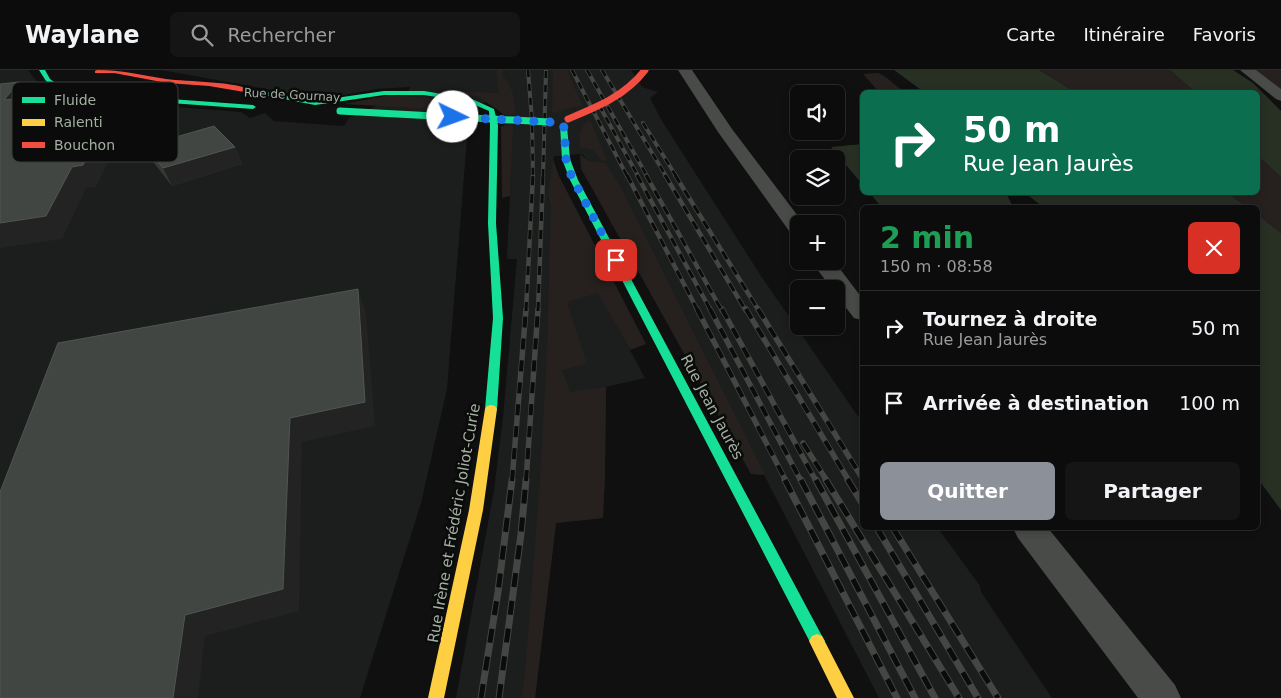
<!DOCTYPE html>
<html lang="fr">
<head>
<meta charset="utf-8">
<style>
	:root { --surface:#0b0c0b; --page:#141514; --text:#f1f3f6; --muted:#9a9b9d; --line:#2b2c2c; --accent:#8c9099 }
	body { margin:0; font-family:"DejaVu Sans",sans-serif; background:var(--page); color:var(--text); height:100vh; display:flex; flex-direction:column; font-size:19px; white-space:nowrap }
	* { box-sizing:border-box; margin:0 }
	p { font-size:16px; color:var(--muted) }
	.icon { flex:none; width:28px; height:28px; fill:none; stroke:currentColor; stroke-width:2; stroke-linecap:round; stroke-linejoin:round }
	.map { position:relative; flex:1; overflow:hidden }
	.sheet { position:absolute; left:860px; top:135px; width:400px; height:325px; display:flex; flex-direction:column; background:var(--surface); border-radius:8px; box-shadow:0 2px 8px #0003,0 0 0 1px var(--line) }
	.sheet>* { flex:none }
	.banner { position:absolute; left:860px; top:20px; width:400px; height:105px; border-radius:8px; box-shadow:0 2px 8px #0003,0 0 0 1px var(--line); background:#0b6e4f; color:#fff; overflow:hidden }
	.fabs { position:absolute; left:790px; top:15px; display:grid; gap:10px }
	.fabs a { display:grid; place-items:center; width:55px; height:55px; border-radius:8px; background:var(--surface); box-shadow:0 2px 8px #0003,0 0 0 1px var(--line); font-size:25px }
	.pin { position:absolute; display:grid; place-items:center; width:42px; height:42px; color:#fff; margin:-21px; border-radius:10px; box-shadow:0 2px 8px #0006 }
	.me { position:absolute; width:55px; margin:-28px; rotate:93deg; stroke-linejoin:round; filter:drop-shadow(0 0 4px #0008) }
	.turn { display:flex; align-items:center; gap:18px; height:105px; padding:0 20px; font-size:22px }
	.turn .icon { width:65px; height:65px; stroke-width:2.5 }
	.turn b { display:block; font-size:35px; line-height:42px }
	.round { display:grid; place-items:center; flex:none; width:52px; height:52px; border-radius:8px; background:var(--page) }
	.headline { display:flex; align-items:center; justify-content:space-between; height:85px; padding:0 20px }
	h1 { font-size:30px; font-weight:600; line-height:38px; color:#1e9e55 }
	.cta { display:flex; gap:10px; margin-top:auto; padding:10px 20px }
	.cta a { flex:1; height:58px; border-radius:8px; background:var(--accent); color:#fff; font-size:20px; font-weight:600; line-height:58px; text-align:center }
	.cta a+a { background:var(--page); color:var(--text) }
	ul { padding:0; list-style:none }
	li { display:flex; align-items:center; gap:15px; height:75px; padding:0 20px; border-top:1px solid var(--line) }
	li div { flex:1 }
	li b { display:block; font-size:19px }
	li em { font-style:normal }
	header { display:flex; align-items:center; gap:30px; box-sizing:border-box; height:70px; padding:0 25px; background:var(--surface); border-bottom:1px solid var(--line) }
	header strong { font-size:24px }
	nav { display:flex; gap:28px; margin-inline-start:auto; font-size:18px }
	.search { width:350px; height:45px; background:var(--page); display:flex; align-items:center; gap:12px; box-sizing:border-box; padding:0 18px; border-radius:8px; color:var(--muted); font-size:19px }
	.map>svg:first-child { display:block }
	.built { fill:#1c1e1d }
	.green { fill:#26211f }
	.water { fill:#283024 }
	.lines { fill:none; stroke-linecap:round; stroke-linejoin:round }
	.street { fill:#484b47; fill-rule:evenodd }
	.fast { fill:#16e098; fill-rule:evenodd }
	.slow { fill:#ffcf43; fill-rule:evenodd }
	.jam { fill:#f24e42; fill-rule:evenodd }
	.rail-far3-casing { stroke:#444643; stroke-width:4 }
	.rail-far2-casing { stroke:#444643; stroke-width:4.5 }
	.rail-far1-casing { stroke:#444643; stroke-width:5.5 }
	.rail-casing { stroke:#444643; stroke-width:7 }
	.rail-far3 { stroke:#0a0b0a; stroke-width:2.5; stroke-dasharray:7; stroke-linecap:butt }
	.rail-far2 { stroke:#0a0b0a; stroke-width:3; stroke-dasharray:9; stroke-linecap:butt }
	.rail-far1 { stroke:#0a0b0a; stroke-width:4; stroke-dasharray:11; stroke-linecap:butt }
	.rail { stroke:#0a0b0a; stroke-width:5; stroke-dasharray:14; stroke-linecap:butt }
	.fast-bridge { stroke:#16e098; stroke-width:7 }
	.jam-bridge { stroke:#f24e42; stroke-width:7 }
	.wall { fill:#363936 }
	.shaded-wall { fill:#222322 }
	.building { fill:#424642; stroke:#515650 }
	.route { stroke:#1a73e8; stroke-width:9; stroke-dasharray:0 16.2 }
	.labels { text-anchor:middle; stroke-width:5; stroke-linejoin:round; paint-order:stroke }
	.far-street-label { font-size:12px; fill:#a3b0a1; stroke:#0a0b0a }
	.street-label { font-size:15px; fill:#a3b0a1; stroke:#0a0b0a }
	.key { fill:#0a0b0a; stroke:#383d37; stroke-width:1 }
	.key-label { font-size:14px; fill:#a3b0a1 }
</style>
</head>
<body>
<header>
<strong>Waylane</strong>
<div class="search"><svg class="icon" aria-label="search" viewBox="0 0 24 24"><circle cx="10" cy="10" r="6"/><path d="M15 15l6 6"/></svg>Rechercher</div>
<nav><a>Carte</a><a>Itinéraire</a><a>Favoris</a></nav>
</header>
<div class="map">
<svg width="1281" height="628" viewBox="0 0 1281 628">
	<rect width="100%" height="100%" fill="#0f100f"/>
	<path class="built" d="M0,0H28L43,19L67,29L241,42L250,48L265,43L274,51L344,56L349,48L408,22L410,17L377,19L322,29L161,0H631L642,17L658,22L650,28L662,51L761,206L862,352V458H938L980,516L981,522L1052,628H879L613,112H610L582,84H580L554,86L548,129L645,308L606,317L605,405L603,448L556,453L535,628H456L494,420L503,347L517,189H507L511,102L499,23L469,43L447,319L421,433L360,628H0Z"/>
	<path class="green" d="M496,0H503L502,5C514,17 514,28 515,44L505,45L479,27L438,21L499,23Z
		M553,0H567L582,35L552,43Z
		M1039,0H1170L1195,22H1075Z
		M1255,0H1281V22Z
		M878,3C889,7 895,17 906,22H879L863,4Z
		M390,25L443,29L473,34L471,41L344,34Z
		M590,50L607,91L601,90L593,80L580,77C579,66 579,56 590,50Z
		M501,56H513L510,126L502,128Z
		M580,84L589,91L605,93L619,114L765,405L751,404L593,120L581,99Z
		M1258,86L1281,107V163L1258,145V138L1247,137L1227,123L1258,122Z
		M553,89L559,106L646,274L630,280L598,223L567,232L587,294L562,300L570,322L606,317L605,405L603,448L556,453L535,628H521L525,603L540,411L547,282L551,136L548,127Z"/>
	<path class="water" d="M894,0H1039L1075,22H924Z
		M1170,0H1233L1253,13L1281,41V107L1258,86V22H1195Z
		M862,74V114L831,77Z
		M1227,123L1247,137H1043L1029,126L1007,125L1012,135H1009L1010,137L882,138L870,123Z
		M1258,145L1281,163V440L1258,409Z"/>
	<g class="lines">
		<path class="street" d="M678,0H692L732,59L804,154H799V167L792,165L718,62Z
			M1240,0H1256L1281,19V31L1276,29Z
			M811,191H834L862,228V250L854,248L836,225V219H832Z
			M1013,458H1048L1175,615L1181,628H1138L1018,468Z"/>
		<path class="fast" d="M39,0H45L50,9L57,14L88,23L253,35L256,37L253,39L87,27L53,16L46,11Z
			M250,19L315,31L384,21H424L472,29L494,39L498,55L496,153L503,248L497,339L495,342H487L485,339L493,248L488,153L490,55L489,41L468,32L424,25H384L315,35L248,22V20Z
			M560,55L567,57L570,89L578,110L822,566L825,571L822,576L817,578L812,576L570,110L562,89Z"/>
		<path class="slow" d="M491,335L495,336L497,339L483,440L444,628H428L469,440L485,339L487,336Z
			M817,564L822,566L854,628H837L809,571L812,566Z"/>
		<path class="jam" d="M97,0C121,0 142,5 166,9C187,12 237,11 253,21L250,23L209,16L167,13L114,3H95V1Z"/>
		<g class="rail-far3-casing">
			<path id="rail-far3" d="M528,0L532,50L533,106
				M572,0L627,106
				M587,0L647,106
				M602,0L666,106
				M599,35L638,106
				M643,53L676,106
				M543,106L546,0"/>
		</g>
		<g class="rail-far2-casing">
			<path id="rail-far2" d="M627,105L698,241
				M637,105L711,241
				M646,105L722,241
				M665,105L746,241
				M675,105L759,241
				M526,241L533,105
				M538,241L543,105"/>
		</g>
		<g class="rail-far1-casing">
			<path id="rail-far1" d="M697,239L786,411
				M710,239L801,411
				M722,239L816,411
				M746,239L849,411
				M758,239L862,408
				M803,373L827,411
				M512,411L526,239
				M526,411L538,239"/>
		</g>
		<g class="rail-casing">
			<path id="rail" d="M785,410L897,628
				M801,410L915,628
				M816,410L935,628
				M826,410L959,628
				M848,410L862,433
				M877,458L978,628
				M893,458L998,628
				M481,628L498,522L512,410
				M499,628L521,464L526,410"/>
		</g>
		<use href="#rail-far3" class="rail-far3"/>
		<use href="#rail-far2" class="rail-far2"/>
		<use href="#rail-far1" class="rail-far1"/>
		<use href="#rail" class="rail"/>
		<path class="fast-bridge" d="M340,41L550,52"/>
		<path class="jam-bridge" d="M568,49C597,37 625,26 645,0"/>
	</g>
	<path class="wall" d="M145,76L235,77L242,94L172,116L154,93Z"/>
	<path class="shaded-wall" d="M19,12L31,32L4,30Z
		M42,26L54,46L28,49L39,30Z
		M101,41L112,62L102,83L108,92L96,117L86,118L62,169L0,178V153L85,72Z
		M235,77L242,94L172,116L163,98Z
		M358,219L366,242L375,356L302,372L299,541L205,566L198,628H173L185,545Z"/>
	<path class="building" d="M19,12L4,30L42,26L39,30H41L28,49L101,41L85,72L96,71L83,95L72,97L46,146L0,153V14Z
		M214,56L235,77L163,98L145,76Z
		M358,219L365,332L290,348L283,519L185,545L173,628H0V422L58,273Z"/>
	<g class="lines">
		<path class="route" d="M453,47L550,52L552,56L564,57L566,89L571,105L616,190"/>
	</g>
	<g class="labels">
		<g class="far-street-label">
			<text transform="translate(292 25) rotate(3)" y="4">Rue de Gournay</text>
		</g>
		<g class="street-label">
			<text transform="translate(712 337) rotate(62)" y="5">Rue Jean Jaurès</text>
			<text transform="translate(454 453) rotate(-80)" y="5">Rue Irène et Frédéric Joliot-Curie</text>
		</g>
	</g>
	<rect x="12" y="12" width="166" height="80" rx="8" class="key"/>
	<rect x="22" y="27" width="23" height="6" fill="#16e098"/>
	<rect x="22" y="49" width="23" height="7" fill="#ffcf43"/>
	<rect x="22" y="72" width="23" height="6" fill="#f24e42"/>
	<g class="key-label">
		<text x="54" y="35">Fluide</text>
		<text x="54" y="57">Ralenti</text>
		<text x="54" y="80">Bouchon</text>
	</g>
</svg>
<div class="fabs">
<a><svg class="icon" aria-label="sound" viewBox="0 0 24 24"><path d="M4 9h4l5-4v14l-5-4H4zM17 9q2 3 0 6"/></svg></a>
<a><svg class="icon" aria-label="layers" viewBox="0 0 24 24"><path d="M12 4l9 5-9 5-9-5zM3 14l9 5 9-5"/></svg></a>
<a>+</a>
<a>−</a>
</div>
<div class="pin" style="left:616px;top:190px;background:#d93025"><svg class="icon" aria-label="arrive" viewBox="0 0 24 24"><path d="M6 21V4h12l-3 4 3 4H6"/></svg></div>
<svg class="me" style="left:453px;top:47px" viewBox="-20 -20 40 40"><circle r="19" fill="#fff"/><path d="M0-13L10 11 0 6-10 11z" fill="#1a73e8"/></svg>
<div class="banner">
<div class="turn"><svg class="icon" aria-label="right" viewBox="0 0 24 24"><path d="M7 20v-9h11M14 6l5 5-5 5"/></svg><div><b>50 m</b>Rue Jean Jaurès</div></div>
</div>
<section class="sheet">
<div class="headline"><div><h1>2 min</h1><p>150 m · 08:58</p></div><a class="round" style="background:#d93025;color:#fff"><svg class="icon" aria-label="close" viewBox="0 0 24 24"><path d="M6 6l12 12M18 6L6 18"/></svg></a></div>
<ul>
<li><svg class="icon" aria-label="right" viewBox="0 0 24 24"><path d="M7 20v-9h11M14 6l5 5-5 5"/></svg><div><b>Tournez à droite</b><p>Rue Jean Jaurès</p></div><em>50 m</em></li>
<li><svg class="icon" aria-label="arrive" viewBox="0 0 24 24"><path d="M6 21V4h12l-3 4 3 4H6"/></svg><div><b>Arrivée à destination</b></div><em>100 m</em></li>
</ul>
<div class="cta"><a>Quitter</a><a>Partager</a></div>
</section>
</div>
</body>
</html>
